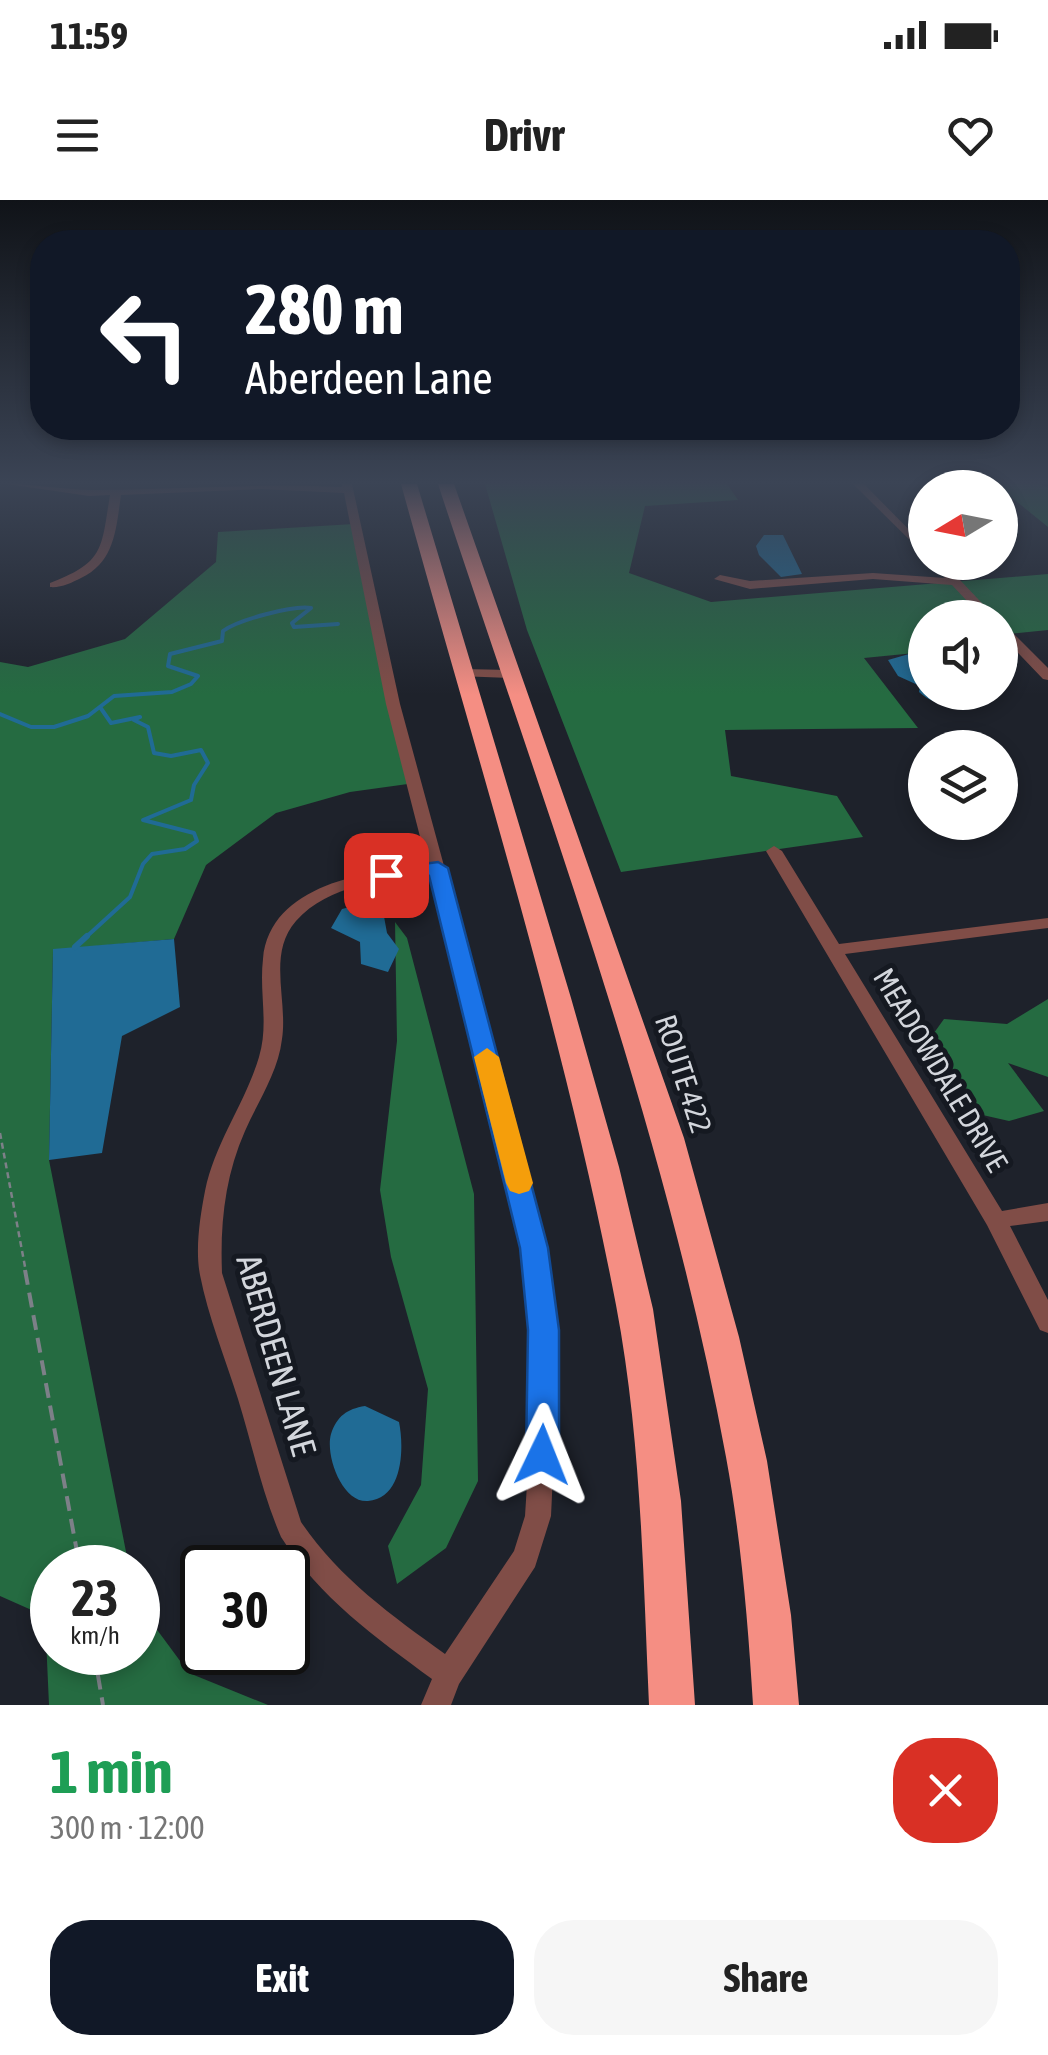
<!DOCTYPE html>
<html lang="en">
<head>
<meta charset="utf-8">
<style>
	:root { --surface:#fff; --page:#f6f6f6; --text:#222; --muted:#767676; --accent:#111827 }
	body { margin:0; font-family:"Asap Condensed",sans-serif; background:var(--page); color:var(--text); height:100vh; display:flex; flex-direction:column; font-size:38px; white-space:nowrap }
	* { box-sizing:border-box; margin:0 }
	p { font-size:32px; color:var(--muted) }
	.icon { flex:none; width:55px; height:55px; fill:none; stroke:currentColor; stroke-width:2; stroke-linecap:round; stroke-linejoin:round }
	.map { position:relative; height:1505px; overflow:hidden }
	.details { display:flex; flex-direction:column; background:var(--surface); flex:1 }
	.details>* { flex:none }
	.hud { position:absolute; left:30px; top:30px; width:990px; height:210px; border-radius:40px; box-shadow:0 5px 15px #0003; background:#111827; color:#fff; overflow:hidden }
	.needle { width:65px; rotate:260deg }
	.fabs { position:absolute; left:908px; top:270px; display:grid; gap:20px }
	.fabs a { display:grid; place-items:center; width:110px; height:110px; border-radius:50%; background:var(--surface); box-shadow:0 5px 15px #0003; font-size:50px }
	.speed { position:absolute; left:30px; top:1345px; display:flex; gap:20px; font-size:50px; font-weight:700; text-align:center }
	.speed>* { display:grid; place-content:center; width:130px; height:130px; border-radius:50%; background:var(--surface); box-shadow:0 5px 15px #0003; line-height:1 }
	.speed small { font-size:25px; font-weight:400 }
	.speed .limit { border:5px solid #111; border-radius:15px; background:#fff; color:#111 }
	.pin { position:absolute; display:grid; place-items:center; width:85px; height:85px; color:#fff; margin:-42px; border-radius:20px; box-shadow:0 5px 15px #0006 }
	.me { position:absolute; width:110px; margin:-55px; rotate:2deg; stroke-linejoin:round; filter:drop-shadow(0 0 8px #0008) }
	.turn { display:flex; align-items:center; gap:35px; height:210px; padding:0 50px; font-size:45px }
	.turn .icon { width:130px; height:130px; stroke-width:2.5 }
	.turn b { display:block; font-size:70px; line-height:85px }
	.round { display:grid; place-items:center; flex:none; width:105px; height:105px; border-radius:40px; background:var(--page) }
	.headline { display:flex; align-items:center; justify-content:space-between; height:170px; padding:0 50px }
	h1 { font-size:60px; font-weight:700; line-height:75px; color:#1e9e55 }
	.action { display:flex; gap:20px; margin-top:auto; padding:20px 50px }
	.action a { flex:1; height:115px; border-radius:40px; background:var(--accent); color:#fff; font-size:40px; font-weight:700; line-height:115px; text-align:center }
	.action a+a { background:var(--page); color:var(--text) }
	.status { display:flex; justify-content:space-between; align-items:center; height:70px; padding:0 50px; background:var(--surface); direction:ltr }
	.status svg { height:28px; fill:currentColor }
	header { display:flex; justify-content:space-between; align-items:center; height:130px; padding:0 50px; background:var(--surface); font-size:45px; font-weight:700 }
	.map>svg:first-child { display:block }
	.forest { fill:#256b41 }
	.water { fill:#206b95 }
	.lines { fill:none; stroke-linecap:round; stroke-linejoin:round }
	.stream-far1 { stroke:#206b95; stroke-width:4 }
	.stream { stroke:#206b95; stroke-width:6 }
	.path-far1 { stroke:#7d8088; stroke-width:2.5; stroke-dasharray:6 4; stroke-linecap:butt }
	.path { stroke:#7d8088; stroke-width:4; stroke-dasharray:15 8; stroke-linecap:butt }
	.minor { fill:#804d47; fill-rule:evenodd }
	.highway { fill:#f58e83; fill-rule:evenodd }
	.route { fill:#1a73e8; stroke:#114b97; stroke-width:2.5 }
	.slow { fill:#f59e0b }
	.labels { text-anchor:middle; stroke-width:10; stroke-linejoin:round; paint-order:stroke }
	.street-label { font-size:30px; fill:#d3d6dc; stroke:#151921 }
	.near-street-label { font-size:35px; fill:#d3d6dc; stroke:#151921 }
</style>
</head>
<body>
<div class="status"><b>11:59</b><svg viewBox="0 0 49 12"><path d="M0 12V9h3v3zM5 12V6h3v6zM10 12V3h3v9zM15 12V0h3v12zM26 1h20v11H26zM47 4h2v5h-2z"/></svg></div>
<header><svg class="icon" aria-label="menu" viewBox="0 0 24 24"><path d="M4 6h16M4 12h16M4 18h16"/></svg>Drivr<svg class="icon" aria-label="heart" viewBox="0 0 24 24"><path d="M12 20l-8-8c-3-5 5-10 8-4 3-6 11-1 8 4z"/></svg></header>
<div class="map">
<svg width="1048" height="1505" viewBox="0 0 1048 1505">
	<rect width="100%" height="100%" fill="#1e222b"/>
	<path class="forest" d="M485,284H727L738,300L645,306L629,373L711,402L1048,374V430L1008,434L1015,442L1000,444V418H925V452L864,458L918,528L725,530L731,576L837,596L863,637L621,672L527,430Z
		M995,284H1040L1048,288V327Z
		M354,324L415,583L350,592L276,613L206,665L174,739L53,750L49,960L129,1367L52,1368V1452H138V1404L189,1473L268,1505H49L45,1416L0,1396V462L28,467L125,439L216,362L218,332Z
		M395,722L407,738L474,994L478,1281L446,1348L397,1384L388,1346L421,1285L428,1189L391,1057L380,990L397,841Z
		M1048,799V877L1008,863L1044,911L1009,921L965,911L926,844L944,819L1007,824Z"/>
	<path class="water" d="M764,335H783L802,374L781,377L759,355L756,346Z
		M909,454L925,461V492L968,493L966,499C948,507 934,505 919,492L920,486L898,476L888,460Z
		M362,704L383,711L387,733L399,749L388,772L361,764L360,742L331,728L342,709Z
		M174,739L180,807L122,836L102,953L49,960L53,749Z
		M365,1206L399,1222C404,1246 404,1298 368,1301C342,1303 325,1255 331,1234C337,1216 347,1209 365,1206Z"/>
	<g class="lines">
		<path class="stream-far1" d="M0,514L31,527H54L88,516L114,496L172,492L191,484L198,476L168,466L170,454L222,441L223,431C238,420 293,405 311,408L292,423L294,427L338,424
			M84,739L130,697L143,664L152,654L185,649L197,641L194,633L143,620L191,600L194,585L208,563L201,550L171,556L154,553L148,527L134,520L140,517L111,523L100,507"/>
		<path class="stream" d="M75,747L87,736"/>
		<path class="path-far1" d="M0,933L26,1072"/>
		<path class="path" d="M25,1070L80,1368
			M94,1452L103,1505"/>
		<path class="minor" d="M7,284C36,284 64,290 93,290C176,290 259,283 342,287V284H352L400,504L525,964L545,1048L556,1130L557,1189L551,1316L535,1367L459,1484L451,1505H421L432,1479C375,1437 320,1398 281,1337C262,1293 252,1244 238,1199C225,1158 208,1116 200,1075C195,1049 200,1017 205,991C215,942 245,904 259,857C269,824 259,793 263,759C270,683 368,672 427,664L386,504L344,293L261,289L121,295C116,329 115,362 81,378C71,383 61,388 50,387V383C105,362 101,349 110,295L89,296ZM430,674L505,964L523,1048L532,1130L533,1189L525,1316L514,1351L445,1454C391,1415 339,1378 301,1322L222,1073C220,1024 225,976 245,931C258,901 278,873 282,839C288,800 267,754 296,721C329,684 384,680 430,674Z
			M853,284H864L925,346V355Z
			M931,362H943L996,418H983L952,385L873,379L750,389L714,379L720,375L750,381L873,373L945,378Z
			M1000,423L1004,424L1048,468V480L1043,479L1000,434Z
			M463,469L511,470L518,474L511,478L458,476L456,473Z
			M774,646L782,651L839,744L1048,718V728L845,754L1002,1011L1048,1003V1021L1010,1026L1048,1100V1133L1040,1130L987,1025L766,651Z"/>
		<path class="highway" d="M401,284H417L571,798L619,967L653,1109L681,1301L695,1505H649C643,1372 641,1236 616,1105C563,829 476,556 401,284Z
			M438,284H454L684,938L739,1137L767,1261L791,1415L799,1505H753C748,1422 741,1338 726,1257C665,926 543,604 438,284Z"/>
	</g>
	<linearGradient id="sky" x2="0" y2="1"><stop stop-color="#101318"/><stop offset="0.57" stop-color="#3b4455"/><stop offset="1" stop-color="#3b4455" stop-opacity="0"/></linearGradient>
	<rect width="1048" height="495" fill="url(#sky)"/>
	<path class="route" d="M438,662L448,668L548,1048L559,1130V1255L554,1266L542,1271L531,1266L526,1255L528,1130L520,1048L429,676L386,682L375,675L386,669Z"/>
	<path class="slow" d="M487,848L499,857L533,983L529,991L519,994L510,991L506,983L474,857Z"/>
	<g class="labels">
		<g class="street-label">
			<text transform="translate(940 870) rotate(59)" y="10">MEADOWDALE DRIVE</text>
			<text transform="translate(683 874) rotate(72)" y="10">ROUTE 422</text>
		</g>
		<g class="near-street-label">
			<text transform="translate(276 1155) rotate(74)" y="12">ABERDEEN LANE</text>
		</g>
	</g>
</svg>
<div class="fabs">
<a><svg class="needle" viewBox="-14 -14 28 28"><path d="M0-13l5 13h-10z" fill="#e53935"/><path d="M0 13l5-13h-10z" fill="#767676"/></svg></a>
<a><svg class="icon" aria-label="sound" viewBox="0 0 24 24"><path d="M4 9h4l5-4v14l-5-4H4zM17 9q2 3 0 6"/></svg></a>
<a><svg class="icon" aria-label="layers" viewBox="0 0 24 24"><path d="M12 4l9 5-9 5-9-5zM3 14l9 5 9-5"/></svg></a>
</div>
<div class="speed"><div>23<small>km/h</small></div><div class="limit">30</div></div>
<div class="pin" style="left:386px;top:675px;background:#d93025"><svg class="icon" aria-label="arrive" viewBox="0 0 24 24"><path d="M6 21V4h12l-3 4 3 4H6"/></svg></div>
<svg class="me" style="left:542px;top:1255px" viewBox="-20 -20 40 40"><path d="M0-17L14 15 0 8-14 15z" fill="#1a73e8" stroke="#fff" stroke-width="4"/></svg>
<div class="hud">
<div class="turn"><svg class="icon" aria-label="left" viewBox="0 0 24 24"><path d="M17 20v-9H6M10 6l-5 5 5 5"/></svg><div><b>280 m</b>Aberdeen Lane</div></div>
</div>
</div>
<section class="details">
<div class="headline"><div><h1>1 min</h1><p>300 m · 12:00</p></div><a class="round" style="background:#d93025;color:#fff"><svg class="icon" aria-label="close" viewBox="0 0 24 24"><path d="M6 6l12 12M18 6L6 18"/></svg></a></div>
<div class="action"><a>Exit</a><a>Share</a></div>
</section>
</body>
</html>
